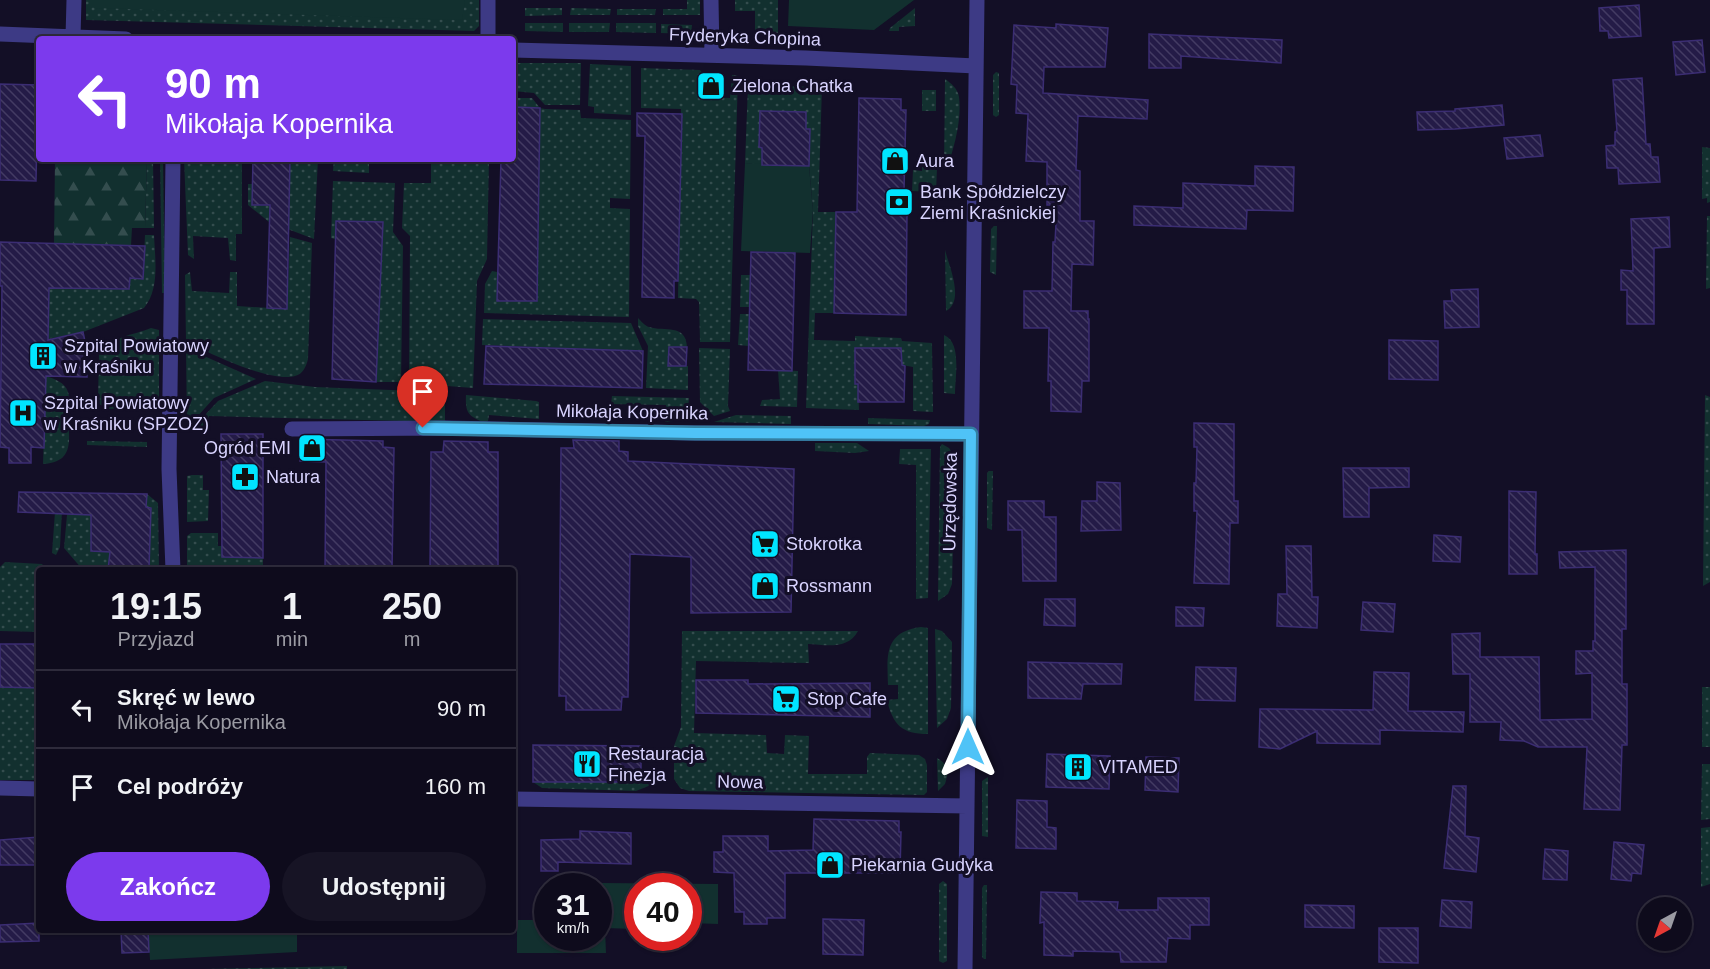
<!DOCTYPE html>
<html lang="pl">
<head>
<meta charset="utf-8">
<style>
	:root { --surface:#0e0b1c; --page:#171425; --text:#f1f3f6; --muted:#9b9ba3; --line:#2e2b3b; --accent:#7c3aed }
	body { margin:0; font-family:Helvetica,sans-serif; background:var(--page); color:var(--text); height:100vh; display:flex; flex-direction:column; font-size:22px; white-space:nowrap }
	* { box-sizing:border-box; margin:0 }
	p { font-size:20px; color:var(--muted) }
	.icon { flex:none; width:33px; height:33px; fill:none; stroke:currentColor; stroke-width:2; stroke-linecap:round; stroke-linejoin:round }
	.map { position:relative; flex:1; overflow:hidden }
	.drawer { position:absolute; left:36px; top:567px; width:480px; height:366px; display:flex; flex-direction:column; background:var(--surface); border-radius:6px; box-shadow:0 2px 4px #0004,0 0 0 2px var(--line) }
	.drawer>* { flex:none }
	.top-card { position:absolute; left:36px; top:36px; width:480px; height:126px; border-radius:6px; box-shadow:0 2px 4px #0004,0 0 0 2px var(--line); background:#7c3aed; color:#fff; overflow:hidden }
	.needle { width:39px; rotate:220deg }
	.controls { position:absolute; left:1638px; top:897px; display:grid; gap:12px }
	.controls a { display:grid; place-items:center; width:54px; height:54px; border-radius:50%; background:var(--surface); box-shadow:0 2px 4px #0004,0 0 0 2px var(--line); font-size:30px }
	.speed { position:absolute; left:534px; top:873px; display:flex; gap:12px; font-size:30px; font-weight:700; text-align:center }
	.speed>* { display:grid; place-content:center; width:78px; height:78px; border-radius:50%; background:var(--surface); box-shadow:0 2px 4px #0004,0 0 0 2px var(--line); line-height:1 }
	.speed small { font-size:15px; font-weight:400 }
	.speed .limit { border:9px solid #d22; background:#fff; color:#111 }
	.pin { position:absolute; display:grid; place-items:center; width:51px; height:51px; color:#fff; margin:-62px -26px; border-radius:50% 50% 50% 0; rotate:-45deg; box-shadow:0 0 6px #0007 }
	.pin .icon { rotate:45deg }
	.me { position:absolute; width:66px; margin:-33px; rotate:0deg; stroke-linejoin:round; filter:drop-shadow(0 0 4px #0008) }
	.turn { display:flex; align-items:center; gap:21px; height:126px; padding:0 30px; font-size:27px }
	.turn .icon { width:78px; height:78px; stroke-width:2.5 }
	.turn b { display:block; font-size:42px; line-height:51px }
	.eta { display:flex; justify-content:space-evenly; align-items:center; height:102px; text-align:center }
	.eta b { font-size:36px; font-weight:600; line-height:42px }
	.primary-button { display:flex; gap:12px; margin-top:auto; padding:12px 30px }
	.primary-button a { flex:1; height:69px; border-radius:36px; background:var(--accent); color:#fff; font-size:24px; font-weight:600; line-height:69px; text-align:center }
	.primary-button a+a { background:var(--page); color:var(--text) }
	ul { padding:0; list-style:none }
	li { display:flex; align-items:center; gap:18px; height:78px; padding:0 30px; border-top:2px solid var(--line) }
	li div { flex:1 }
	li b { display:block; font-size:22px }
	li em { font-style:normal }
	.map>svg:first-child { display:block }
	.grass { fill:url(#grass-dots) }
	.forest { fill:url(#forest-firs) }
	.green { fill:#12302f }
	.building { fill:url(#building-back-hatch); stroke:#3b2d73; stroke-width:1.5 }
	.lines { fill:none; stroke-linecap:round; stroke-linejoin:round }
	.minor { stroke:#3d3a85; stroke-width:15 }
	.route-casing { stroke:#337fa1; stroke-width:15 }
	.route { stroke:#4fc3f7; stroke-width:10 }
	.labels { text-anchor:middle; stroke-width:6; stroke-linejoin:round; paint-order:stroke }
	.street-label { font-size:18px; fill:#d9d4ff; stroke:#130f26 }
	.poi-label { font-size:18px; fill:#d9d4ff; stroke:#130f26; text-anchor:start }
</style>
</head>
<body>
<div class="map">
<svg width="1710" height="969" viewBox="0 0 1710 969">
	<defs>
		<pattern id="grass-dots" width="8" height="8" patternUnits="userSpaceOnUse" patternTransform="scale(1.5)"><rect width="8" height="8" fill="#12302f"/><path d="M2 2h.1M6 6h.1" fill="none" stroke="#344d4e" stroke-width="1.8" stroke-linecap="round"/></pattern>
		<pattern id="forest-firs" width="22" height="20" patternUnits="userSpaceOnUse" patternTransform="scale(1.5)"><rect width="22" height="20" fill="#12302f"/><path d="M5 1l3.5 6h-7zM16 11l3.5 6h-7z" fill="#344d4e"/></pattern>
		<pattern id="building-back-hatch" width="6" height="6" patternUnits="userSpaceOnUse" patternTransform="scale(1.5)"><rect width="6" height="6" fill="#241b47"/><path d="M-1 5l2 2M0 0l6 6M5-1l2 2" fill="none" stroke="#433b63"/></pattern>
	</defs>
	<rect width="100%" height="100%" fill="#130f26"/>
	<path class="grass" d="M86,0H479V26L474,31L86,20Z
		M687,0H700V15H663V9H687Z
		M735,0H778V34H755V11H735Z
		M525,8H562V15L525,16Z
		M571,8L611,9L610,15H570Z
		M915,8V26L899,27V31H889L890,28Z
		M617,9H656L655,15H617Z
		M525,23H563V32L525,31Z
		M569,23H610L609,32H569Z
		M616,23H656V33L616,32Z
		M661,24L692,25L691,34L661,33Z
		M513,63H581L580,105H545L534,93L513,91Z
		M590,64L631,66V115L594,113V107L588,106Z
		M641,68L700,70L703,74V97L730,98L732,75L738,76L730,342H700L699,302L696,299L678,298L681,109L641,108Z
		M996,72L999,73V115L996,117L993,115V75Z
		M945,79C951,83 958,89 959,97C962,120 954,147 947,169L944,168Z
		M748,85L822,87L818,212H836L834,313H815L814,340L855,341V336L901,338L902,341L932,343L933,412L913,411V367L902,365L901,348H855V384H858L859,410L806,408L813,210L809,166L810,129H806V112L760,111L759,147L762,148V165L745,163Z
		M922,90H936V111H922Z
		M513,98H532L540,108L545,109L580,110L581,118L631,120L630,199L610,198V208L630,209L629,317L484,313L485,284L492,271L497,272V301H537L540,108L513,107Z
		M1702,147L1710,148V202L1707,203V198L1702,199Z
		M147,159H153L154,228H145Z
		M160,159H163L165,293H162Z
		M184,159H242V234H236V261L230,260L228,238L193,236L194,259L188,255Z
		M290,159H318L314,239L269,222L248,205V184H253V205L289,206Z
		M334,159H369V173L333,171Z
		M431,159H489L487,259L477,281L473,388L409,383L410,236L402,228L404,183H431Z
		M922,167L937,168L936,192L912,191L913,170L922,171Z
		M333,181L395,183L393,232L403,246L401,382H376L383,223L336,221L335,239L331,238Z
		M1707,216H1710V288L1706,289Z
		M994,226H997L996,275L990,272L991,229Z
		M145,235H154C155,259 160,289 144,308L83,332L48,339L46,288L129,289L130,278L143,279Z
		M290,237L312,243L308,359C306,367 303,374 295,376C270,383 208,353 186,341L185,275L190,272L192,291L229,293L230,272H237V306L287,309Z
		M945,250C949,266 965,301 946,311Z
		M741,275H751L749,307H740Z
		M740,314H749V346L738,345Z
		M638,318C641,321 645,326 649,327C664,332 686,323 687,347H669L668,366H688V390L646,388L648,346L638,326Z
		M483,319L631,323L643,351L482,345Z
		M151,328L159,330V403L157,407L108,409L99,404L98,400L99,354C109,337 134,335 151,328Z
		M944,335C962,342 955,377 955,394L944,393Z
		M186,348L256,379L214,398L187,428Z
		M699,348L730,349L728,406L730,411L714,416L700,402Z
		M778,370L798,371L797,407L760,406L762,400L780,399Z
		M46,376C54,379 65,382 68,392C70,398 68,408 68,415C69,440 75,462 43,464Z
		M265,381L315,387L442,392L445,393V422L209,416L208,432L190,431L218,401Z
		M466,395L536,401L539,402V419L489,415L488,421L485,423C469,416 465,414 466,395Z
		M1705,395L1710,397V582L1703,586Z
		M612,396L689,398C688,415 683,421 665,422L666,405L611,404Z
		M736,415L791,416V424L714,422Z
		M868,418L930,420L929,424L924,426L868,424Z
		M87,441L147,442V447L87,445Z
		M815,443H857L869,451L855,453L815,451Z
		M942,444L949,448L955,457L952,584L948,594L938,601L940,447Z
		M900,449H931L928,598L916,599V465L899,464Z
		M989,471H993L992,530L987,528V473Z
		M192,475H203V490H209L208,521L187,522V476Z
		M63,493L60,547L56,555L52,553L55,512Z
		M147,494L158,503L159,570H139Z
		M67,515H91V551L128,552L108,567V570H83L64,548Z
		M191,533H218V546H222V557L263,558V565L273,566V570H187V536Z
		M5,562L42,564L47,570H39V632L0,631V567Z
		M921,627L928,628V734C902,734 893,725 887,700L898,699V685H888C887,655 884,632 921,627Z
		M935,629L942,631L952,642L951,708L947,719L937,728Z
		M682,631H858C848,650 826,645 808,644L809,663L696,661L694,733L766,735L767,753L784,754L785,735L809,736L808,774H867V757L870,753L919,755L925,759L927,765V792L924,795L689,791L680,788L674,779V746L681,727Z
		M0,687L39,688V780H0Z
		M1702,687H1710V747H1702Z
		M937,758C949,765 949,771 945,784L938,791Z
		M1702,764H1710V819L1701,820Z
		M988,777V837L982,836V781Z
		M533,782H654L651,785L636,791L542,788Z
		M1710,827V884L1701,887V828Z
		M943,881L947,884V961L943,963L939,961V884Z
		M984,885H987L986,959H984L982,957V888Z
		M347,966V969H204Z"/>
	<path class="forest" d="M55,159H147L145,228H132L131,245L54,244Z"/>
	<path class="green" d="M96,0H465L462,20L96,8Z
		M789,0H914L874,30L788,26Z
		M745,163L809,166L813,210L810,253L741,251Z
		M601,883L718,884V924L689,923L688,886H638L637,923H635V929L605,928L606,953H517V920H547L548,938H598L599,919L604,918Z
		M148,930H297V952L150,960Z"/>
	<path class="building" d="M1639,5L1641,36L1609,38L1608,31H1600L1599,8Z
		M1056,24L1108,28L1105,67H1044L1043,93L1148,100L1147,119L1078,116L1076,170L1080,171V221H1094L1093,265L1072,264L1071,311H1088V319H1089V381H1082L1081,412L1051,411V381H1048L1049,328H1024V291H1052L1053,242H1055L1057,205H1047V162L1026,161L1028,114L1016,113L1017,85L1011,84L1014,25L1056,28Z
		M1149,34L1282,40L1281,63L1181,56V68H1149Z
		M1702,40L1705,72L1676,75L1673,42Z
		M1642,78L1646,144H1650L1651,157H1658L1660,182L1619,184L1618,168H1607L1606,146L1615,145V132L1617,131L1613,80Z
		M0,84L38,85L36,181L0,180Z
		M859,98L901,99V110H906L904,191H910V211L907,213L906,315L834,313L836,212H857Z
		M1502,105L1504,125L1455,129L1418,130L1417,112L1455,111V109Z
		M513,107L540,108L537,301H497L501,159H513Z
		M760,111L806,112V129H810L809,166L762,165V148L759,147Z
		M637,113L682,114L678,281H674V298L642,297L645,136H637Z
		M1540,135L1543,156L1507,159L1504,138Z
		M253,159H290L287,309L267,308L270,205H252Z
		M1255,166L1294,167L1293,211L1247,210L1246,229L1134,225V206L1183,208V183L1255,186Z
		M1669,217L1670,247L1654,248V324H1627V290H1621V270L1633,271L1631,219Z
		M336,221L383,222L376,382L332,379Z
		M0,242L145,246L143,279L130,278L129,289L49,288L48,340L83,332L87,351V377L46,376L44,448L31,447V463H9V448L0,447L2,286H0Z
		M751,252L795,253L792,371L748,370Z
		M1478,289L1479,327L1445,328L1444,301H1452L1451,290Z
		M1389,340L1438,341V380L1389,379Z
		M486,346L643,351L642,388L484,384Z
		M669,347H687L686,366H668Z
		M855,348H901L902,365L905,366L904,402H858V384H855Z
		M1194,423L1234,424V501H1238V523H1230L1229,584L1194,583L1197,511H1194V483H1196L1197,447H1194Z
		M221,434H263V558L222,557Z
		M301,439L383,441V447L394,448L392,570H325L326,462L300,461Z
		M573,440L619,441V451L628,452V461L794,469L791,612L691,613V557L630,554L628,697H622L621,710H566V696H559L561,448H574Z
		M444,441L488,442V452H498V570H430L431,452H443Z
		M1343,468H1409V487L1369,488V517H1344Z
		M1097,482L1120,483L1121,530L1081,531L1082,501H1097Z
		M1509,491L1536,492L1535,554H1537V574H1509Z
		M19,492L147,494L146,507L151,508L149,568H139V570H108L110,552L91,551V515L18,512Z
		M1008,501H1044V517H1056V581H1023L1022,530H1008Z
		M1434,535L1461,537L1460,562L1433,561Z
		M1286,546H1311L1312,597H1318L1317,628L1277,626L1278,594H1287Z
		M1626,550V629H1622V684H1627V745H1622L1620,810L1584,809L1587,747H1538L1524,741L1500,740L1501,722H1470V674H1453L1452,634L1480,633V657H1539L1540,720L1592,719V673L1576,674V651H1593V641H1595V567L1560,568L1559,552Z
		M1045,599H1075V626L1044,625Z
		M1363,602L1395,604L1393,632L1361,630Z
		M1176,607L1204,608L1203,626H1176Z
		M0,644H39V688L0,687Z
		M1028,662L1122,664L1121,684H1083L1081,699L1028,698Z
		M1196,667L1236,668L1235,701L1195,700Z
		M1374,672L1409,673L1408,711L1464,712L1463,732L1380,730V744L1317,743V731L1280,749L1259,747L1260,709L1373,710Z
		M696,680H748V684L870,683V717L696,713Z
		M533,745L641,746V782H533Z
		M1047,754L1110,756L1109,789L1046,787Z
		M1146,757L1179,758L1178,792L1145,790Z
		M1453,786H1466L1465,836L1479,838L1476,872L1444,868Z
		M1017,800L1047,801V827L1056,828V849L1016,848Z
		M814,819L899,821V832H901L900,873H785V918H767V924H744V912H735L734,873L714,872V852H723V836H768V851L813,850Z
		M580,831L631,833V864L558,862V871H541V840L580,839Z
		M39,837V865H0V840Z
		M1614,842L1644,845L1641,874L1632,873L1631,881L1611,879Z
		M1545,849L1568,851L1567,880L1543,879Z
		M1041,892L1077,893V901L1118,902L1117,910H1158V898H1209V925H1190V939L1168,938L1166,962H1121L1120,952L1073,951V956L1044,955V922L1040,923Z
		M1442,900L1472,902L1471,928L1440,926Z
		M1305,905L1354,906V928L1305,927Z
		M823,919L864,920L863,955L823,954Z
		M39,923V941L0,942V925Z
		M1379,928H1418V963L1379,962Z
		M121,930H148L149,952L122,953Z"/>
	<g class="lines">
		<path class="minor" d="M711,0L712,55
			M0,34L126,39
			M73,37L74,0
			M488,39V0
			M513,50L806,58L976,66
			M292,429L445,428L695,433L971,434
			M173,570L169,469L173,159
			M0,788L39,789
			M513,799L967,806
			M965,969L977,0"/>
	</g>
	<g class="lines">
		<g class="route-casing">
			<path id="route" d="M423,428L695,433L971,434L968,747"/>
		</g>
		<use href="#route" class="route"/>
	</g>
	<defs>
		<g id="shop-square" transform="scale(1.5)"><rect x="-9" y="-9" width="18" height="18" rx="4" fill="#00e5ff" stroke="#130f26"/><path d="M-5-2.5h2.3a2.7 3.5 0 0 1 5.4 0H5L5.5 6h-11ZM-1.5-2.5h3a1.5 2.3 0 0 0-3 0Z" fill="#111"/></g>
		<g id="bank-square" transform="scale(1.5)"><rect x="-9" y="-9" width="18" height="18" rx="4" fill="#00e5ff" stroke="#130f26"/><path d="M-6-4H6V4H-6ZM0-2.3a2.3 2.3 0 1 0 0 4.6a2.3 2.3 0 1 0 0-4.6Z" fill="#111"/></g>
		<g id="building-square" transform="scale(1.5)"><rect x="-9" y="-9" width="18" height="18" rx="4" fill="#00e5ff" stroke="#130f26"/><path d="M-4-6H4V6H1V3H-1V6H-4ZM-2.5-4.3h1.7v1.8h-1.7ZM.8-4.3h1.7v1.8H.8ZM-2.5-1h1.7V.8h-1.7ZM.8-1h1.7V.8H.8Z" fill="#111"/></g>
		<g id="hospital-square" transform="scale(1.5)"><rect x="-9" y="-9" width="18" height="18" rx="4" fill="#00e5ff" stroke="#130f26"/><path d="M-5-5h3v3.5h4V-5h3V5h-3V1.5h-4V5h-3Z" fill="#111"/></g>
		<g id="pharmacy-square" transform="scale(1.5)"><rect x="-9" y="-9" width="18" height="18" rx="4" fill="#00e5ff" stroke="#130f26"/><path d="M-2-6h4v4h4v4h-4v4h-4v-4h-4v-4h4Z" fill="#111"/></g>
		<g id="supermarket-square" transform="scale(1.5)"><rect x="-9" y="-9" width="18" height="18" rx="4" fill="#00e5ff" stroke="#130f26"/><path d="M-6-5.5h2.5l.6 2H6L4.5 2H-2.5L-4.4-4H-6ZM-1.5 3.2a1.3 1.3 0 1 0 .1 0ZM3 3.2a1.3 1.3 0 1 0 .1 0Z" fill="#111"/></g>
		<g id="restaurant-square" transform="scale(1.5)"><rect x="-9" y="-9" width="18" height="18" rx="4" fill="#00e5ff" stroke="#130f26"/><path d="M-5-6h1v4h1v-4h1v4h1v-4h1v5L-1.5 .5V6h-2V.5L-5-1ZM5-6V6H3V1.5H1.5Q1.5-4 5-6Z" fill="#111"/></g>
	</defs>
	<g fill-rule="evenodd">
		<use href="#shop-square" x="711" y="86"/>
		<use href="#shop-square" x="895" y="161"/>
		<use href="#bank-square" x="899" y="202"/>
		<use href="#building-square" x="43" y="356"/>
		<use href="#hospital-square" x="23" y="413"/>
		<use href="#shop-square" x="312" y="448"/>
		<use href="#pharmacy-square" x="245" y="477"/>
		<use href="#supermarket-square" x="765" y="544"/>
		<use href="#shop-square" x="765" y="586"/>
		<use href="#supermarket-square" x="786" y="699"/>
		<use href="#restaurant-square" x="587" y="764"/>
		<use href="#building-square" x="1078" y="767"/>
		<use href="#shop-square" x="830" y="865"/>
	</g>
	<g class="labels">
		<g class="street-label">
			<text transform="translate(745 37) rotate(2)" y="6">Fryderyka Chopina</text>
			<text transform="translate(632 412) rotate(1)" y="6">Mikołaja Kopernika</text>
			<text transform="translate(950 502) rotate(-89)" y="6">Urzędowska</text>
			<text transform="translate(740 782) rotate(1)" y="6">Nowa</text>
		</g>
		<g class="poi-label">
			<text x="732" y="92">Zielona Chatka</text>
			<text x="916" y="167">Aura</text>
			<text x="920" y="198">Bank Spółdzielczy<tspan x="920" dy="21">Ziemi Kraśnickiej</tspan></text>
			<text x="64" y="352">Szpital Powiatowy<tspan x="64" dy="21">w Kraśniku</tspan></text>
			<text x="44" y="409">Szpital Powiatowy<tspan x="44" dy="21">w Kraśniku (SPZOZ)</tspan></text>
			<text x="291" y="454" text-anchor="end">Ogród EMI</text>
			<text x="266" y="483">Natura</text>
			<text x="786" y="550">Stokrotka</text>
			<text x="786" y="592">Rossmann</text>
			<text x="807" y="705">Stop Cafe</text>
			<text x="608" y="760">Restauracja<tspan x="608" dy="21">Finezja</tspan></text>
			<text x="1099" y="773">VITAMED</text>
			<text x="851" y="871">Piekarnia Gudyka</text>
		</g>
	</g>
</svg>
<div class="controls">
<a><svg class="needle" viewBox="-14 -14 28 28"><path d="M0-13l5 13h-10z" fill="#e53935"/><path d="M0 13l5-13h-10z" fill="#9b9ba3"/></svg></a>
</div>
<div class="speed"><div>31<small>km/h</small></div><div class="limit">40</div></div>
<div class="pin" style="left:423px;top:428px;background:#d93025"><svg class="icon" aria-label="arrive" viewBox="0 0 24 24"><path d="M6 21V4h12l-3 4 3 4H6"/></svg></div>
<svg class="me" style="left:968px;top:747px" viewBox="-20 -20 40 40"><path d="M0-17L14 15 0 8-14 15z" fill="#4fc3f7" stroke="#fff" stroke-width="4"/></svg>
<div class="top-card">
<div class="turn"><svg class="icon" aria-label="left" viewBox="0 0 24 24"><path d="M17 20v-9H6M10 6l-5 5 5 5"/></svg><div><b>90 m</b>Mikołaja Kopernika</div></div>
</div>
<section class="drawer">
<div class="eta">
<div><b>19:15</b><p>Przyjazd</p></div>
<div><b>1</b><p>min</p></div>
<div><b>250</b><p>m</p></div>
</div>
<ul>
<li><svg class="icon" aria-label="left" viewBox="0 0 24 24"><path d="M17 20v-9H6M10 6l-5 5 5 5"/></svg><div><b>Skręć w lewo</b><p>Mikołaja Kopernika</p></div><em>90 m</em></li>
<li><svg class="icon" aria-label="arrive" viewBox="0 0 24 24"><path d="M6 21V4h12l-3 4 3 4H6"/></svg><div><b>Cel podróży</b></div><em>160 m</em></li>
</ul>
<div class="primary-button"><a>Zakończ</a><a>Udostępnij</a></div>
</section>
</div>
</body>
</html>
